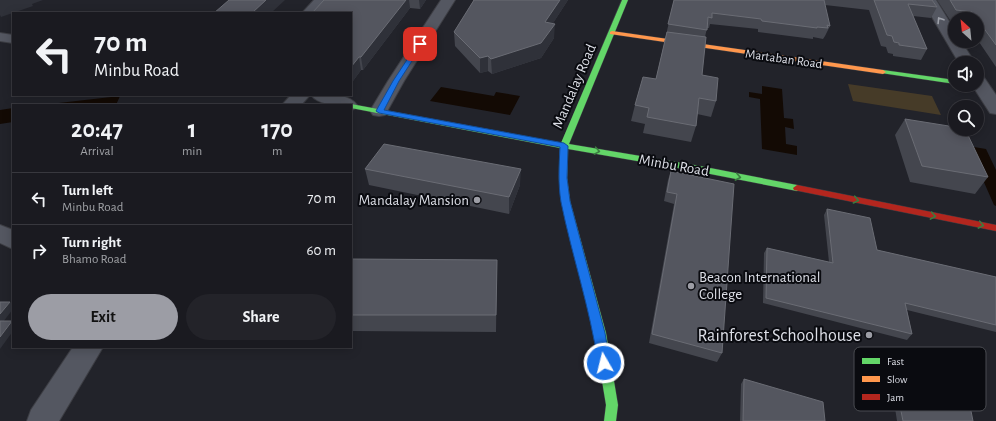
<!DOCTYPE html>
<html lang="en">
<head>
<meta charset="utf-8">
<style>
	:root { --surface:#1a1a20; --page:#232329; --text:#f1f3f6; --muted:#9fa1a5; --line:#38383e; --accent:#9c9da5 }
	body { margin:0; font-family:"Alegreya Sans",sans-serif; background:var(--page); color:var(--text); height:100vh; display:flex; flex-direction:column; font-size:15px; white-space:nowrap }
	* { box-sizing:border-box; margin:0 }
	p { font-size:13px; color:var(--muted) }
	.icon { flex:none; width:22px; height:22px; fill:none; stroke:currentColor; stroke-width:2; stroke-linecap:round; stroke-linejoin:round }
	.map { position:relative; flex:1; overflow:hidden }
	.drawer { position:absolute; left:12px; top:104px; width:340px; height:244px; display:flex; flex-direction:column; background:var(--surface); border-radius:0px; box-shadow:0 2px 10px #0003,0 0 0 1px var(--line) }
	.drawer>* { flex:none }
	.hud { position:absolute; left:12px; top:12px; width:340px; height:84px; border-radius:0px; box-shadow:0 2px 10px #0003,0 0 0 1px var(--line); background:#1a1a20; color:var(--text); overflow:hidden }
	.needle { width:26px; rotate:333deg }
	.tools { position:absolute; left:948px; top:12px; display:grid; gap:8px }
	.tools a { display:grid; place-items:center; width:36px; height:36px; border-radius:50%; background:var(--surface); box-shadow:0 2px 10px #0003,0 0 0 1px var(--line); font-size:20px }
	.pin { position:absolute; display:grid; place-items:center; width:34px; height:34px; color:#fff; margin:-17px; border-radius:8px; box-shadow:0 2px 6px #0006 }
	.me { position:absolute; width:44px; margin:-22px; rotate:352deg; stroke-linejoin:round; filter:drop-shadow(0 0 3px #0008) }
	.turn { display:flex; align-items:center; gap:14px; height:84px; padding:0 16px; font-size:18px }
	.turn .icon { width:52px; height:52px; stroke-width:2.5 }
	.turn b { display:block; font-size:28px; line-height:34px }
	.eta { display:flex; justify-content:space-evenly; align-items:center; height:68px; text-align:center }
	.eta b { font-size:24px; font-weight:600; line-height:28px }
	.primary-button { display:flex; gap:8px; margin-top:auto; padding:8px 16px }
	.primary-button a { flex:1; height:46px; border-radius:24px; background:var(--accent); color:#111; font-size:16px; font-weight:600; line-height:46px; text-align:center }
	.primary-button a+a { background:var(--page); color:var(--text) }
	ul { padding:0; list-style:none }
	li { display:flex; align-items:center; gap:12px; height:52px; padding:0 16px; border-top:1px solid var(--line) }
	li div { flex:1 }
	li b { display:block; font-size:15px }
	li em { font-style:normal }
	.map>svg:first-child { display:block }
	.green { fill:#463b28 }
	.water { fill:#130a04 }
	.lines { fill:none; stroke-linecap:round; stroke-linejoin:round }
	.street-casing { stroke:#3d3e44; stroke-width:2 }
	.fast-casing { stroke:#3d3e44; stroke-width:1 }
	.slow-casing { stroke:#3d3e44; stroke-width:1 }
	.jam-casing { stroke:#3d3e44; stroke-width:1 }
	.street { fill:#545761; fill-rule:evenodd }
	.fast { fill:#63d668; fill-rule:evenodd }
	.slow { fill:#ff974d; fill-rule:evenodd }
	.jam { fill:#b3261e; fill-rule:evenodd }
	.wall { fill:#44464e }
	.shaded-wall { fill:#2f3139 }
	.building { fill:#54565f; stroke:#6a6c74 }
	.oneway { stroke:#9fa2ab }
	.oneway2 { stroke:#3b7b40 }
	.route { fill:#1a73e8; stroke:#114b97 }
	.poi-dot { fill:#9c9da5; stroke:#0a0b10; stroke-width:1.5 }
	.labels { text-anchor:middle; stroke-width:4; stroke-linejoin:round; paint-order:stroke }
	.far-street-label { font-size:13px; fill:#dddfe7; stroke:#0a0b10 }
	.street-label { font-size:15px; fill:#dddfe7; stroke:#0a0b10 }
	.poi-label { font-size:15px; fill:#dddfe7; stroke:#0a0b10; text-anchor:end }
	.near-poi-label { font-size:18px; fill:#dddfe7; stroke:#0a0b10; text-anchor:end }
	.key { fill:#0a0b10; stroke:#494b50; stroke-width:1 }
	.key-label { font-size:11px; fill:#dddfe7 }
</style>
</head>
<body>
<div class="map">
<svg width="996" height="421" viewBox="0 0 996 421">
	<rect width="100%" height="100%" fill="#22232a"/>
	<path class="green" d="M848,84L932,96L941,115L853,101Z"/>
	<path class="water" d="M762,86L782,89L784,118L793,119L794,129L785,127L786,144L797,146V155L762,149L760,99L749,97V92L762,94Z
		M441,87L494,96L496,92L520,96L510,115L430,101Z
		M120,96L116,105H41Z
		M13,108V122L0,124V110Z
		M968,146L986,149L996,170V206L994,205Z"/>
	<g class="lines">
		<g class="street-casing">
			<path id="street" d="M314,0H328L316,13H302Z
				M441,0H455L404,81L385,115L379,116L373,115L370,111L388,81Z
				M922,0H936L955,31V41H961L975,63H959Z
				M0,33L13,35V43L0,41Z
				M977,74L983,76L996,95V114L990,113L972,85H977Z
				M291,95H310L301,105H282Z
				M311,95C325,95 348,92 357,105L354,109L351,110V105C339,105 319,106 311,95Z
				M0,225L13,230V249L0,243Z
				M73,347H103L59,421H27L31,410Z"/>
		</g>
		<g class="fast-casing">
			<path id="fast" d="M622,0H628L569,144L700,166L797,185L801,188L797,191L700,172L568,149L567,178L570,201L606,333L618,405L616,421H604L606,405L594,333L562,201L559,178L560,148L351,108V105H348L351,104L561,143Z
				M883,70L955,80V84L881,73L880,72Z"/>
		</g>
		<g class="slow-casing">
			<path id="slow" d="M612,31L883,70L886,72L883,74L610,34V32Z"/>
		</g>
		<g class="jam-casing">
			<path id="jam" d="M797,185L996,225V231L794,190L793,188Z"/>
		</g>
		<use href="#street" class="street"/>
		<use href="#fast" class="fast"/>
		<use href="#slow" class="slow"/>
		<use href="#jam" class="jam"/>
	</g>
	<path class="wall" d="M324,0H426L420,9L410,8L363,70H361L353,81H351V13Z
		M473,0H568L553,23L554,38L541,58L492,74L488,71L480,73L455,46L454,32L473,2Z
		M674,0H932L937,7L931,18L913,16L927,49L921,60L893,56V54L888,53L886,47L881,46L869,10L825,5L830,26L825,36L823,39L813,37V39L758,32V29L710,24L709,28H707L705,37L702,75L716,101L711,117L697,114L696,126L691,142L643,133L645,124L631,121L635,105L656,79Z
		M937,0H996V67L977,39V19H955V21L950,20Z
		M905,119L988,177L975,194L910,182L895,135Z
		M365,169L520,185L509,214L369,185Z
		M671,171L722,353L717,362L649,343L674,204L664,201L668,180Z
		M827,209L877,250L996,277V332L907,310L912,334L907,340L763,303L764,253L767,248L829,262L824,215Z
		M351,259L497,260L496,332L351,331Z
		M744,379L825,421H740L741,384Z
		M897,391L973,421H897L893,395Z"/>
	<path class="shaded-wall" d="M0,0H43L32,4L33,6L1,17L0,15Z
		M266,0H285L271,13H252Z
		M406,0H409L410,8L363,70L361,57Z
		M419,0H426L420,9Z
		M560,0H568L544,37L545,22Z
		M555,24L554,38L541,58L492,74L491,59Z
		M488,56V71L480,73V58Z
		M359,57L361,70L353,81L351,71V67Z
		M521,169L520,185L509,214V197Z
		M10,302L13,305V309L0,326V314Z
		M12,321H13V331L0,349V337Z"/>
	<path class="building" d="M229,0H266L252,13H214Z
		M324,0H406L361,57H359L351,67V13H312Z
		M474,0H560L545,22L555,24L541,43L491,59L488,56L480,58L454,32Z
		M674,0H824L830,26L827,25L828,28L817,27V28L762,21L761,19L712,13V18L708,17L707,30L668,24Z
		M874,0H932L937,7L908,4L927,49L899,45V43L894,42L892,36L887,35Z
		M950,0H996V45L972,12L956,10Z
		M667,32L706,37L702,75L718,78L716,101L699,98L696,126L647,117L649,108L635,105L643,77L656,79Z
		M905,119L955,127V129H965L988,177L922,166Z
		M384,144L521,169L509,197L365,169Z
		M671,171L734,184L722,353L652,334L677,194L667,192Z
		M827,209L870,218L877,250L996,277V325L905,303L912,334L766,298L767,248L833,263Z
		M351,259L497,260L496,315H351Z
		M0,302H10L0,314Z
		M0,321H12L0,337Z
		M744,379L823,402L825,421H743Z
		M897,391L971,411L973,421H903Z"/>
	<defs><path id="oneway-chevron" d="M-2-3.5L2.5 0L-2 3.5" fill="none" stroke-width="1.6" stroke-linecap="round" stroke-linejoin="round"/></defs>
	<use class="oneway" href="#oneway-chevron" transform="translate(940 20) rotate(-122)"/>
	<g class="oneway2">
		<use href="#oneway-chevron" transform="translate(597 151) rotate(10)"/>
		<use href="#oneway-chevron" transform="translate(738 177) rotate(11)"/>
		<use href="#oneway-chevron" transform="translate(856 200) rotate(12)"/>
		<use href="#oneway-chevron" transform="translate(933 216) rotate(11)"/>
		<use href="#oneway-chevron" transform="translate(981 225) rotate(11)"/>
	</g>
	<path class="route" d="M420,42L423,44L399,81L384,110L564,143L568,146L567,178L570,201L605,333L610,363L608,366L604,368L600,366L598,363C590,308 572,256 561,202C558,184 559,166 560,147L379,113L376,111L393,81L418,43Z"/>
	<g class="poi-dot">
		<circle cx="477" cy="200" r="4"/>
		<circle cx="691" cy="286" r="4"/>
		<circle cx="869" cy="335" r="4"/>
	</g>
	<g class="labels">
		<g class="far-street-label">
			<text transform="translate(784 58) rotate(8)" y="5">Martaban Road</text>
		</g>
		<g class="street-label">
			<text transform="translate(574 86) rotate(-67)" y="5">Mandalay Road</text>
			<text transform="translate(674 165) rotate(10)" y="5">Minbu Road</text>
		</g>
		<g class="poi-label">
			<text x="469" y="205">Mandalay Mansion</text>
			<text x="699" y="282" text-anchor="start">Beacon International<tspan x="699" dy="17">College</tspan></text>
		</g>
		<g class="near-poi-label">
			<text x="861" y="341">Rainforest Schoolhouse</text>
		</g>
	</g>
	<rect x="854" y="347" width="132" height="64" rx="6" class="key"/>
	<rect x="862" y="358" width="18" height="6" fill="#63d668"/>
	<rect x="862" y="376" width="18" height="6" fill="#ff974d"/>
	<rect x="862" y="394" width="18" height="6" fill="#b3261e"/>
	<g class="key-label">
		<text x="887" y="365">Fast</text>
		<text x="887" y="383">Slow</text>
		<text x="887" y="401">Jam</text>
	</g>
</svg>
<div class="tools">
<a><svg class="needle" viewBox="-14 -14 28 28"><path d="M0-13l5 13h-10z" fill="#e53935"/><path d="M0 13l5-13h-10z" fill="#9fa1a5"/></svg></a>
<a><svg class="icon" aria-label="sound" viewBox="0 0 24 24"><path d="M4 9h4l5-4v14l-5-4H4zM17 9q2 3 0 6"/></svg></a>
<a><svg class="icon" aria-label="search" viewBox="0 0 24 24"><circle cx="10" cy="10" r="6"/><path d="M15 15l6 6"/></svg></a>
</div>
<div class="pin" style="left:420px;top:44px;background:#d93025"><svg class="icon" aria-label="arrive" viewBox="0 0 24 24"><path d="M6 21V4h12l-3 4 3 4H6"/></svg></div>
<svg class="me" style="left:604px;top:363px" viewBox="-20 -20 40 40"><circle r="17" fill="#1a73e8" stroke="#fff" stroke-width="3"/><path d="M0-11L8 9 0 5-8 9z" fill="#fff"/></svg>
<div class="hud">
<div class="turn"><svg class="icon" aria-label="left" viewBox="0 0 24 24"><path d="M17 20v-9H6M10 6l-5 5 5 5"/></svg><div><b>70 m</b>Minbu Road</div></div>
</div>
<section class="drawer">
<div class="eta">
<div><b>20:47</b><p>Arrival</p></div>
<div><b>1</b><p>min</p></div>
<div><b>170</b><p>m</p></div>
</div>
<ul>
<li><svg class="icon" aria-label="left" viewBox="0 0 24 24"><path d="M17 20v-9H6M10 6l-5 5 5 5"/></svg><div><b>Turn left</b><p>Minbu Road</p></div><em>70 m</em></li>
<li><svg class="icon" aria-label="right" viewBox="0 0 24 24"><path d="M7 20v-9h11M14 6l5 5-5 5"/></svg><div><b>Turn right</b><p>Bhamo Road</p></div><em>60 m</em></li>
</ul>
<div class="primary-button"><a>Exit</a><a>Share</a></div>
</section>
</div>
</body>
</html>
